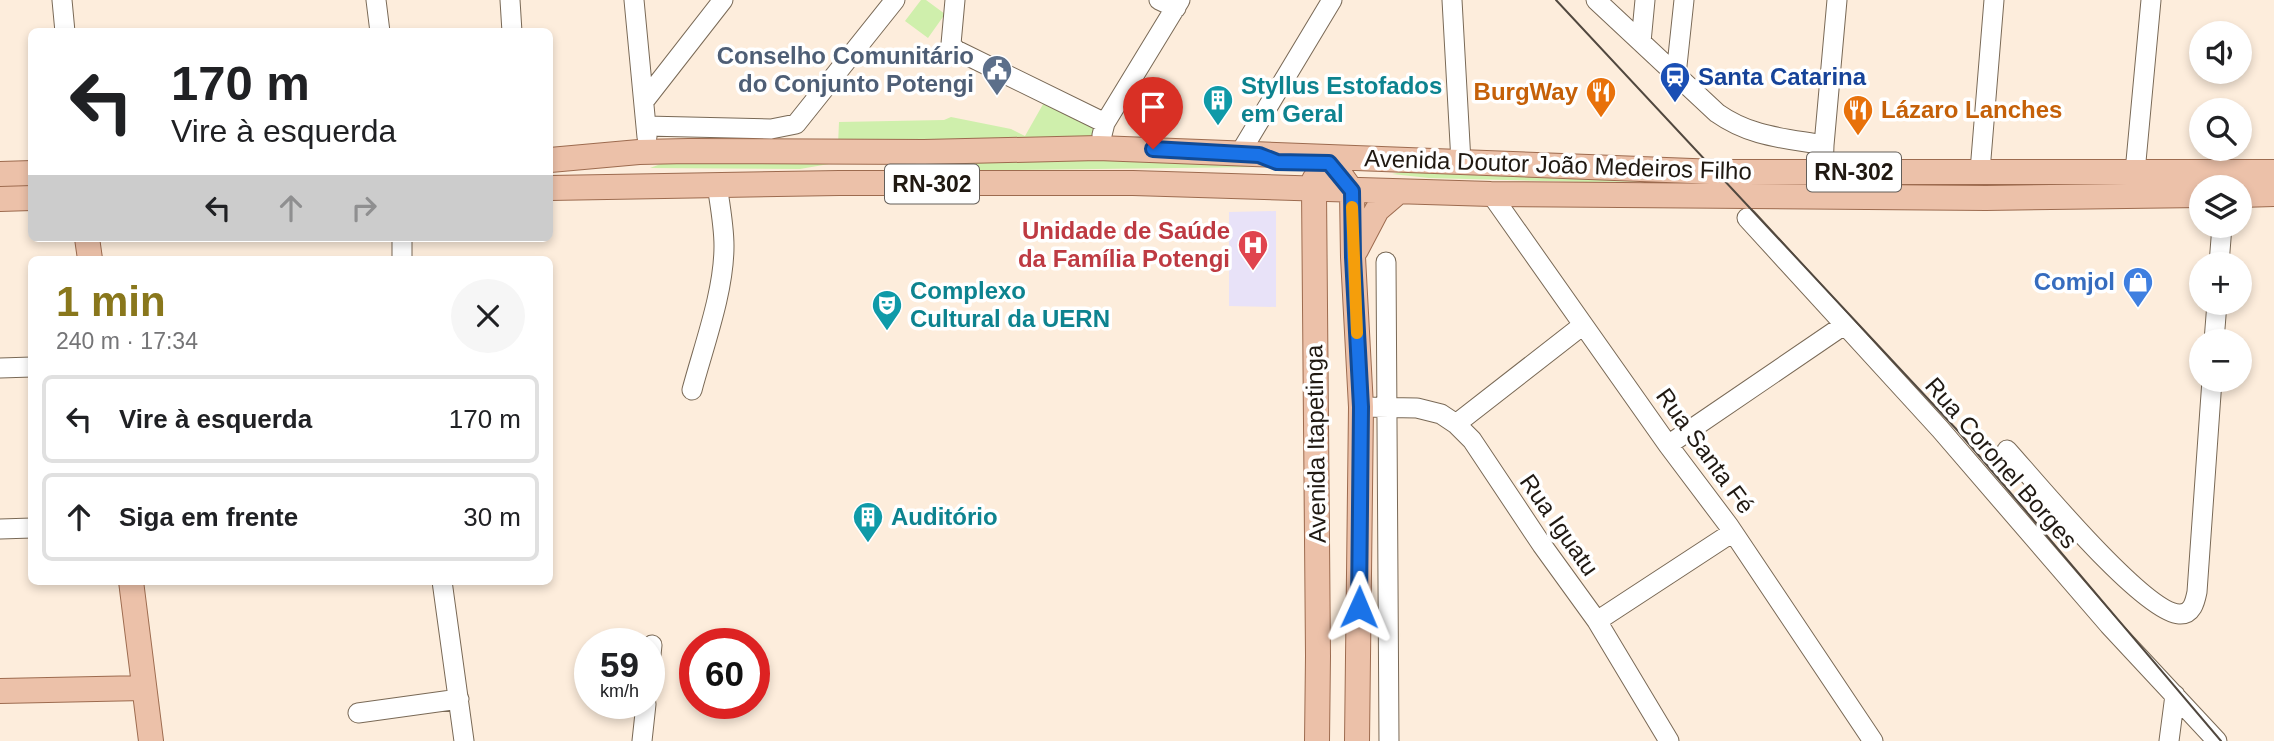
<!DOCTYPE html>
<html lang="pt">
<head>
<meta charset="utf-8">
<style>
	:root { --surface:#fff; --page:#f6f6f6; --text:#202124; --muted:#757577; --line:#e0e0e0; --accent:#89771c }
	body { margin:0; font-family:Arial,sans-serif; background:var(--page); color:var(--text); height:100vh; display:flex; flex-direction:column; font-size:26px; white-space:nowrap }
	* { box-sizing:border-box; margin:0 }
	p { font-size:23px; color:var(--muted) }
	.icon { flex:none; width:38px; height:38px; fill:none; stroke:currentColor; stroke-width:2; stroke-linecap:round; stroke-linejoin:round }
	.map { position:relative; flex:1; overflow:hidden }
	.drawer { position:absolute; left:28px; top:256px; width:525px; height:329px; display:flex; flex-direction:column; background:var(--surface); border-radius:10px; box-shadow:0 4px 10px #0003 }
	.drawer>* { flex:none }
	.banner { position:absolute; left:28px; top:28px; width:525px; height:214px; border-radius:10px; box-shadow:0 4px 10px #0003; background:#fff; color:var(--text); overflow:hidden }
	.tools { position:absolute; left:2189px; top:21px; display:grid; gap:14px }
	.tools a { display:grid; place-items:center; width:63px; height:63px; border-radius:50%; background:var(--surface); box-shadow:0 4px 10px #0003; font-size:35px }
	.speed { position:absolute; left:574px; top:628px; display:flex; gap:14px; font-size:35px; font-weight:700; text-align:center }
	.speed>* { display:grid; place-content:center; width:91px; height:91px; border-radius:50%; background:var(--surface); box-shadow:0 4px 10px #0003; line-height:1 }
	.speed small { font-size:18px; font-weight:400 }
	.speed .limit { border:10px solid #d22; background:#fff; color:#111 }
	.pin { position:absolute; display:grid; place-items:center; width:60px; height:60px; color:#fff; margin:-72px -30px; border-radius:50% 50% 50% 0; rotate:-45deg; box-shadow:0 0 7px #0007 }
	.pin .icon { rotate:45deg }
	.me { position:absolute; width:77px; margin:-38px; rotate:1deg; stroke-linejoin:round; filter:drop-shadow(0 0 5px #0008) }
	.turn { display:flex; align-items:center; gap:24px; height:147px; padding:0 28px; font-size:32px }
	.turn .icon { width:91px; height:91px; stroke-width:2.5 }
	.turn b { display:block; font-size:49px; line-height:60px }
	.lanes { display:flex; align-items:center; height:66px; padding:0 28px; background:#0003; justify-content:center; gap:35px; direction:ltr }
	.lanes .off { opacity:.35 }
	.round { display:grid; place-items:center; flex:none; width:74px; height:74px; border-radius:37px; background:var(--page) }
	.headline { display:flex; align-items:center; justify-content:space-between; height:119px; padding:0 28px }
	h1 { font-size:42px; font-weight:700; line-height:52px; color:var(--accent) }
	ul { padding:0; list-style:none }
	li { display:flex; align-items:center; gap:21px; height:88px; margin:0 14px 10px; padding:0 14px; border:4px solid var(--line); border-radius:10px }
	li div { flex:1 }
	li b { display:block; font-size:26px }
	li em { font-style:normal }
	.map>svg:first-child { display:block }
	.medical { fill:#e8e2f8 }
	.green { fill:#cfefac }
	.lines { fill:none; stroke-linecap:round; stroke-linejoin:round }
	.minor-casing { stroke:#796956; stroke-width:21 }
	.major-casing { stroke:#9d6b4f; stroke-width:26 }
	.minor { stroke:#fff; stroke-width:19 }
	.major { stroke:#ecc1a9; stroke-width:24 }
	.tram { stroke:#51483f; stroke-width:2 }
	.route-casing { stroke:#114b97; stroke-width:18 }
	.route { stroke:#1a73e8; stroke-width:12 }
	.slow { stroke:#f59e0b; stroke-width:12 }
	.labels { text-anchor:middle; stroke-width:7; stroke-linejoin:round; paint-order:stroke }
	.shield { fill:#fff; stroke:#635e59; stroke-width:2 }
	.shield-label { font-size:23px; font-weight:bold; fill:#201912 }
	.service-label { font-size:24px; font-weight:bold; fill:#4e5e75; stroke:#fff; text-anchor:end }
	.transit-label { font-size:24px; font-weight:bold; fill:#164399; stroke:#fff; text-anchor:start }
	.culture-label { font-size:24px; font-weight:bold; fill:#0d838f; stroke:#fff; text-anchor:start }
	.food-label { font-size:24px; font-weight:bold; fill:#c56008; stroke:#fff; text-anchor:end }
	.street-label { font-size:24px; fill:#201912; stroke:#fff }
	.health-label { font-size:24px; font-weight:bold; fill:#be3a42; stroke:#fff; text-anchor:end }
	.shop-label { font-size:24px; font-weight:bold; fill:#366cbe; stroke:#fff; text-anchor:end }
</style>
</head>
<body>
<div class="map">
<svg width="2274" height="741" viewBox="0 0 2274 741">
	<rect width="100%" height="100%" fill="#fdeddc"/>
	<path class="medical" d="M1276,211V307L1229,306V212Z"/>
	<path class="green" d="M921,0H926L945,14L928,38L905,21Z
		M1046,99L1101,125L1095,140L838,145L839,122L944,120L951,117L1011,129L1025,136Z
		M1173,155L1259,167L935,171V157Z
		M852,160L800,169L650,168L666,162Z
		M1457,162L1686,181L1586,182L1429,178L1392,174Z"/>
	<g class="lines">
		<g class="minor-casing">
			<path id="minor" d="M62,0L65,32
				M376,0L380,32
				M510,0L512,32
				M634,0L647,137
				M955,0L951,44L956,50L1105,123
				M1159,0L1176,8
				M1452,0L1461,162
				M1596,0L1717,113C1751,137 1784,138 1824,145L1823,172
				M1641,42L1645,0
				M1676,75L1684,0
				M645,100L723,0
				M646,126L771,129L796,124L895,0
				M1102,135L1105,123L1180,0
				M1824,145L1837,0
				M1240,153L1332,0
				M1980,171L1994,0
				M2135,172L2151,0
				M1491,194L1668,445L1729,526L1873,741
				M1747,218L1940,429L2109,625L2217,741
				M402,238V259
				M1386,262L1389,741
				M2219,264L2222,226
				M2214,341L2217,303
				M0,368L32,367
				M692,390C704,345 724,292 724,246C724,226 720,205 717,185
				M1361,407L1417,408L1441,414L1456,424L1472,440L1542,545L1597,621L1669,741
				M1456,424L1583,325
				M1668,445L1844,325
				M2007,450C2035,481 2143,612 2179,614C2192,615 2195,602 2197,592L2212,380
				M0,529L32,528
				M442,581L464,741
				M1597,621L1733,532
				M649,675L652,645
				M358,713L459,699
				M642,741L646,704
				M2169,741L2175,695"/>
		</g>
		<g class="major-casing">
			<path id="major" d="M550,160L639,152L689,151L924,152L1098,148L1718,172H2274
				M0,174L32,173
				M1342,177L1352,191L1353,257L1361,407L1357,741
				M550,188L839,183H1133L1491,194L1986,198L2202,195
				M2240,195L2274,194
				M0,199L32,198
				M87,238L90,259
				M1356,250L1377,210L1398,192
				M131,581L151,741
				M0,691L144,688
				M1317,741L1318,656L1314,190V180L1317,176"/>
		</g>
		<use href="#minor" class="minor"/>
		<use href="#major" class="major"/>
		<path class="tram" d="M1556,0L1958,431L2221,741"/>
	</g>
	<g class="lines">
		<g class="route-casing">
			<path id="route" d="M1153,149L1259,155L1277,162L1329,163L1352,191L1353,257L1361,407L1359,607"/>
		</g>
		<use href="#route" class="route"/>
		<path class="slow" d="M1352,207L1357,333"/>
	</g>
	<defs>
		<g id="civic-pin" transform="scale(1.575)"><path d="M0 17L-7.5 6A9.5 9.5 0 1 1 7.5 6Z" fill="#5c6f8a" stroke="#fff"/><path d="M-.6-6.5H3V-4.5H.6V-3L4-1V1h2V6H-6V1h2V-1L-.6-3ZM-1.2 2.5V6h2.4V2.5Z" fill="#fff"/></g>
		<g id="station-pin" transform="scale(1.575)"><path d="M0 17L-7.5 6A9.5 9.5 0 1 1 7.5 6Z" fill="#1a4fb4" stroke="#fff"/><path d="M-3-6H3Q5-6 5-4V2Q5 4 3 4L4.5 6H3L1.5 4h-3L-3 6H-4.5L-3 4Q-5 4-5 2V-4Q-5-6-3-6ZM-3.5-4v3h7v-3ZM-3.5 1v1.5H-2V1ZM2 1v1.5H3.5V1Z" fill="#fff"/></g>
		<g id="restaurant-pin" transform="scale(1.575)"><path d="M0 17L-7.5 6A9.5 9.5 0 1 1 7.5 6Z" fill="#e8710a" stroke="#fff"/><path d="M-5-6h1v4h1v-4h1v4h1v-4h1v5L-1.5 .5V6h-2V.5L-5-1ZM5-6V6H3V1.5H1.5Q1.5-4 5-6Z" fill="#fff"/></g>
		<g id="building-pin" transform="scale(1.575)"><path d="M0 17L-7.5 6A9.5 9.5 0 1 1 7.5 6Z" fill="#0f9aa8" stroke="#fff"/><path d="M-4-6H4V6H1V3H-1V6H-4ZM-2.5-4.3h1.7v1.8h-1.7ZM.8-4.3h1.7v1.8H.8ZM-2.5-1h1.7V.8h-1.7ZM.8-1h1.7V.8H.8Z" fill="#fff"/></g>
		<g id="hospital-pin" transform="scale(1.575)"><path d="M0 17L-7.5 6A9.5 9.5 0 1 1 7.5 6Z" fill="#e0444e" stroke="#fff"/><path d="M-5-5h3v3.5h4V-5h3V5h-3V1.5h-4V5h-3Z" fill="#fff"/></g>
		<g id="shop-pin" transform="scale(1.575)"><path d="M0 17L-7.5 6A9.5 9.5 0 1 1 7.5 6Z" fill="#3f7fe0" stroke="#fff"/><path d="M-5-2.5h2.3a2.7 3.5 0 0 1 5.4 0H5L5.5 6h-11ZM-1.5-2.5h3a1.5 2.3 0 0 0-3 0Z" fill="#fff"/></g>
		<g id="theatre-pin" transform="scale(1.575)"><path d="M0 17L-7.5 6A9.5 9.5 0 1 1 7.5 6Z" fill="#0f9aa8" stroke="#fff"/><path d="M-5-5.5Q0-4 5-5.5V0Q5 5 0 6Q-5 5-5 0ZM-3.3-2.5H-1v1.5H-3.3ZM1-2.5H3.3v1.5H1ZM-2.8 1Q0 5.5 2.8 1Z" fill="#fff"/></g>
	</defs>
	<g fill-rule="evenodd">
		<use href="#civic-pin" x="997" y="70"/>
		<use href="#station-pin" x="1675" y="77"/>
		<use href="#restaurant-pin" x="1601" y="92"/>
		<use href="#building-pin" x="1218" y="100"/>
		<use href="#restaurant-pin" x="1858" y="110"/>
		<use href="#hospital-pin" x="1253" y="245"/>
		<use href="#shop-pin" x="2138" y="282"/>
		<use href="#theatre-pin" x="887" y="305"/>
		<use href="#building-pin" x="868" y="517"/>
	</g>
	<g class="labels">
		<g class="shield">
			<rect x="1807" y="152.5" width="94" height="39" rx="5"/>
			<rect x="885" y="164.5" width="94" height="39" rx="5"/>
		</g>
		<g class="shield-label">
			<text x="1854" y="180">RN-302</text>
			<text x="932" y="192">RN-302</text>
		</g>
		<g class="service-label">
			<text x="974" y="64">Conselho Comunitário<tspan x="974" dy="28">do Conjunto Potengi</tspan></text>
		</g>
		<g class="transit-label">
			<text x="1698" y="85">Santa Catarina</text>
		</g>
		<g class="culture-label">
			<text x="1241" y="94">Styllus Estofados<tspan x="1241" dy="28">em Geral</tspan></text>
			<text x="910" y="299">Complexo<tspan x="910" dy="28">Cultural da UERN</tspan></text>
			<text x="891" y="525">Auditório</text>
		</g>
		<g class="food-label">
			<text x="1578" y="100">BurgWay</text>
			<text x="1881" y="118" text-anchor="start">Lázaro Lanches</text>
		</g>
		<g class="street-label">
			<text transform="translate(1558 165) rotate(2)" y="8">Avenida Doutor João Medeiros Filho</text>
			<text transform="translate(1316 444) rotate(-91)" y="8">Avenida Itapetinga</text>
			<text transform="translate(1705 451) rotate(54)" y="8">Rua Santa Fé</text>
			<text transform="translate(2001 463) rotate(49)" y="8">Rua Coronel Borges</text>
			<text transform="translate(1559 525) rotate(55)" y="8">Rua Iguatu</text>
		</g>
		<g class="health-label">
			<text x="1230" y="239">Unidade de Saúde<tspan x="1230" dy="28">da Família Potengi</tspan></text>
		</g>
		<g class="shop-label">
			<text x="2115" y="290">Comjol</text>
		</g>
	</g>
</svg>
<div class="tools">
<a><svg class="icon" aria-label="sound" viewBox="0 0 24 24"><path d="M4 9h4l5-4v14l-5-4H4zM17 9q2 3 0 6"/></svg></a>
<a><svg class="icon" aria-label="search" viewBox="0 0 24 24"><circle cx="10" cy="10" r="6"/><path d="M15 15l6 6"/></svg></a>
<a><svg class="icon" aria-label="layers" viewBox="0 0 24 24"><path d="M12 4l9 5-9 5-9-5zM3 14l9 5 9-5"/></svg></a>
<a>+</a>
<a>−</a>
</div>
<div class="speed"><div>59<small>km/h</small></div><div class="limit">60</div></div>
<div class="pin" style="left:1153px;top:149px;background:#d93025"><svg class="icon" aria-label="arrive" viewBox="0 0 24 24"><path d="M6 21V4h12l-3 4 3 4H6"/></svg></div>
<svg class="me" style="left:1359px;top:607px" viewBox="-20 -20 40 40"><path d="M0-17L14 15 0 8-14 15z" fill="#1a73e8" stroke="#fff" stroke-width="4"/></svg>
<div class="banner">
<div class="turn"><svg class="icon" aria-label="left" viewBox="0 0 24 24"><path d="M17 20v-9H6M10 6l-5 5 5 5"/></svg><div><b>170 m</b>Vire à esquerda</div></div>
<div class="lanes"><svg class="icon" aria-label="left" viewBox="0 0 24 24"><path d="M17 20v-9H6M10 6l-5 5 5 5"/></svg><svg class="icon off" aria-label="ahead" viewBox="0 0 24 24"><path d="M12 20V5M6 11l6-6 6 6"/></svg><svg class="icon off" aria-label="right" viewBox="0 0 24 24"><path d="M7 20v-9h11M14 6l5 5-5 5"/></svg></div>
</div>
<section class="drawer">
<div class="headline"><div><h1>1 min</h1><p>240 m · 17:34</p></div><a class="round"><svg class="icon" aria-label="close" viewBox="0 0 24 24"><path d="M6 6l12 12M18 6L6 18"/></svg></a></div>
<ul>
<li><svg class="icon" aria-label="left" viewBox="0 0 24 24"><path d="M17 20v-9H6M10 6l-5 5 5 5"/></svg><div><b>Vire à esquerda</b></div><em>170 m</em></li>
<li><svg class="icon" aria-label="ahead" viewBox="0 0 24 24"><path d="M12 20V5M6 11l6-6 6 6"/></svg><div><b>Siga em frente</b></div><em>30 m</em></li>
</ul>
</section>
</div>
</body>
</html>
